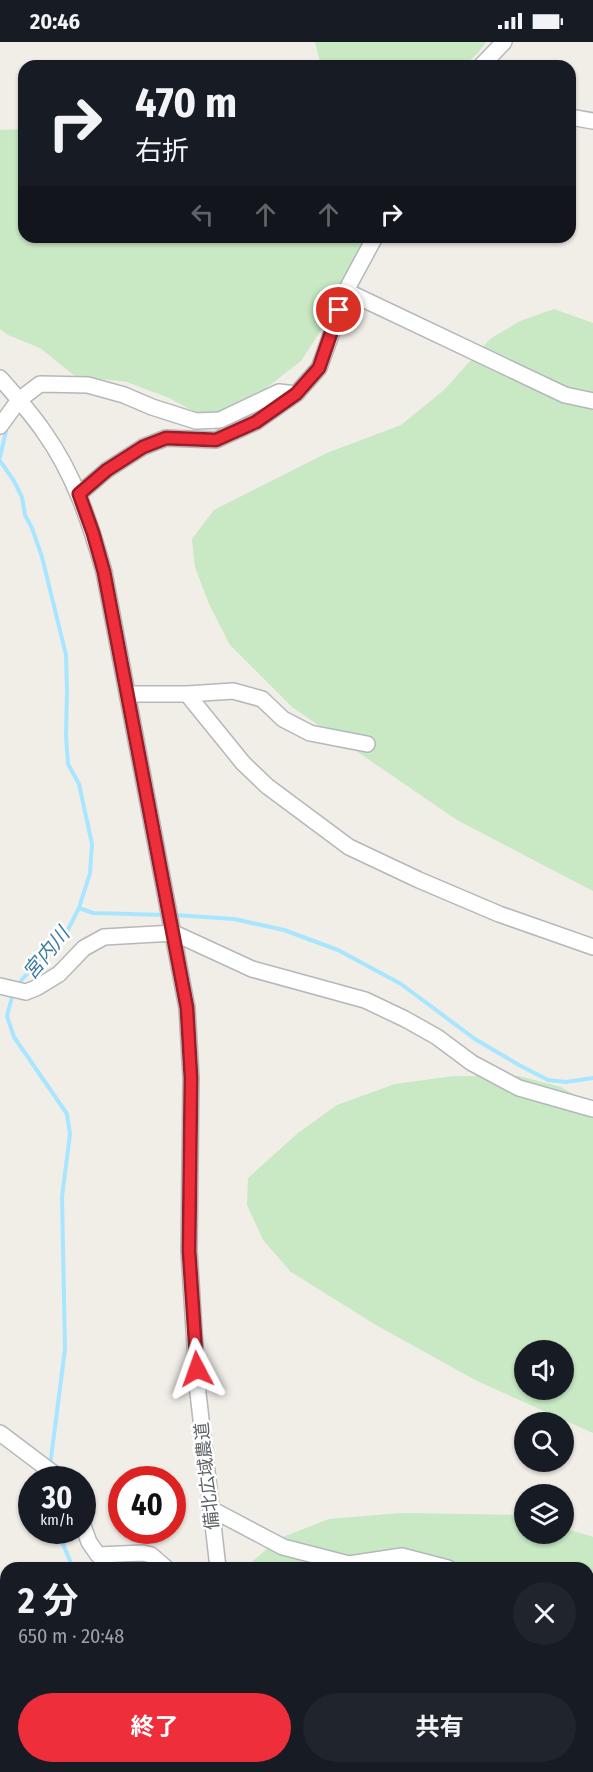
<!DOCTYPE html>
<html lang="ja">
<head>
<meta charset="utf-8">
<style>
	:root { --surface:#171b24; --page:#20242c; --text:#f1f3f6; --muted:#9ea1a6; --accent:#ef2e3b }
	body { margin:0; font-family:"Fira Sans Condensed","Noto Sans JP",sans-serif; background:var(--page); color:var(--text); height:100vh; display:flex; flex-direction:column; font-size:22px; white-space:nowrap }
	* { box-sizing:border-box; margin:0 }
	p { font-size:20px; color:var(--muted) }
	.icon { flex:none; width:33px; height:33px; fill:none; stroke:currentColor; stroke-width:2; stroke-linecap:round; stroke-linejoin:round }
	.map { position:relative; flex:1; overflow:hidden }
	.drawer { position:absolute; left:0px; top:1520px; width:594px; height:212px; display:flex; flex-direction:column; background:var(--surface); border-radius:18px 18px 0 0; box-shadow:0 2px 4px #0004 }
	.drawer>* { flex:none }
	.top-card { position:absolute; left:18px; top:18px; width:558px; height:183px; border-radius:18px; box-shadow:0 2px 4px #0004; background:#171b24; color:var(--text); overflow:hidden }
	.tools { position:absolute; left:514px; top:1298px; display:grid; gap:12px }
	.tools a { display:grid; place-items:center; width:60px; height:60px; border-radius:50%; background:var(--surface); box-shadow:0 2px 4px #0004; font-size:30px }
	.speed { position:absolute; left:18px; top:1424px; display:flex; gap:12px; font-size:30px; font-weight:700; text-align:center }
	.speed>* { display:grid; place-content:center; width:78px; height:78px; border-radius:50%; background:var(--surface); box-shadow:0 2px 4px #0004; line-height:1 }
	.speed small { font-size:15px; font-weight:400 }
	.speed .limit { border:9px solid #d22; background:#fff; color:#111 }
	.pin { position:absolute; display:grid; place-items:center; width:51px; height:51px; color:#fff; margin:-26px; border:3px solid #fff; border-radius:50%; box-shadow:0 2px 6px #0007 }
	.me { position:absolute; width:66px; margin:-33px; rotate:356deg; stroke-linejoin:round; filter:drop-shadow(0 0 4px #0008) }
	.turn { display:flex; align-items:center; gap:21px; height:126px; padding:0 18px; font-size:27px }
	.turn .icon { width:78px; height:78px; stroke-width:2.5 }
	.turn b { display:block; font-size:42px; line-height:51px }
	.lanes { display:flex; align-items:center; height:57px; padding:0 18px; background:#0003; justify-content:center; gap:30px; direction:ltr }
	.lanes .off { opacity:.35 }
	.round { display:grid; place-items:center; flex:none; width:63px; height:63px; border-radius:32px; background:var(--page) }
	.headline { display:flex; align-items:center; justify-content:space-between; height:102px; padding:0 18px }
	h1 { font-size:36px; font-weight:700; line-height:45px }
	.action { display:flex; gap:12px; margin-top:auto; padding:12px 18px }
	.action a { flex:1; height:69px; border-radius:36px; background:var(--accent); color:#fff; font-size:24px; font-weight:700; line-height:69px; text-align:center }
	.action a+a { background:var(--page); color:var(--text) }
	.status { display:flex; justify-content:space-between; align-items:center; height:42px; padding:0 30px; background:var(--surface); direction:ltr }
	.status svg { height:16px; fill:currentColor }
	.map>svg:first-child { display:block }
	.green { fill:#c8e9c3; fill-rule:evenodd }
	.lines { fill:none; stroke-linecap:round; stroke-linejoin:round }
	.stream { stroke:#a8e6ff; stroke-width:4 }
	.minor-casing { stroke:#b4b8bb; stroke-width:18 }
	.minor { stroke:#fff; stroke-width:15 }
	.route-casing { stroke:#9b1e26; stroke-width:15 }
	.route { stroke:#ef2e3b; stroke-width:10 }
	.labels { text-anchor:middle; stroke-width:5; stroke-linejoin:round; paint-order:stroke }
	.street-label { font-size:18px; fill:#5e6367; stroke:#fff }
	.water-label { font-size:20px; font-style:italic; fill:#3b7da3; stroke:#fff }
</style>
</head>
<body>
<div class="status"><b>20:46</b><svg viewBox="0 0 49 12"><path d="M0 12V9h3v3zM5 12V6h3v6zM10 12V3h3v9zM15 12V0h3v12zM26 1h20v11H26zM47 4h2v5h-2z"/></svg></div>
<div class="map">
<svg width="593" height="1730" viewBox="0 0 593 1730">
	<rect width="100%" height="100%" fill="#f1ede7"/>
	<path class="green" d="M315,0H486L476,13L464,24H321Z
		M24,87V195H369L329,276L301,319L252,357L206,376L169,356L127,340L75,334L40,306L8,293L0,287V88Z
		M554,267L593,281V849L457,778L292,665L230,603L209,562L195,525L192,497L214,468L327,411L401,383L444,348L490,297L520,279Z
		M454,1034H519L561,1045L593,1064V1391L477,1339L376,1283L291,1230L263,1198L247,1163L248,1136L298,1091L337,1063L395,1042ZM525,1308H564V1347H525Z
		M402,1471L523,1473H525V1491H564V1486L593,1495V1730H535L521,1725H588V1526H253L252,1520L278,1497L329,1477Z"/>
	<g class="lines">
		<path class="stream" d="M0,415L6,389L4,387
			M0,419L14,439L22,455L25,473L32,486L42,515L66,613L67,648L66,694L68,722L79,742L92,802L90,831L79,866L62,899L23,936L17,945
			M79,866L93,871L164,873
			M175,873L234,877L284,888L338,908L401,942L475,997L519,1023L548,1038L566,1040L593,1036
			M13,951L7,974L14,995L67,1072L70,1092L62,1155L65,1307L50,1424
			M57,1488L73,1526
			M158,1725L160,1730"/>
		<g class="minor-casing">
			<path id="minor" d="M481,24L504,0
				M570,75L593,79
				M346,249L565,353L593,359
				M0,336C15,353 31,371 44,390C74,432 90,480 104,530L187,966L191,1036L189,1209L198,1351L218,1526
				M0,384L19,358L40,342L88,343L124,353L152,365L196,379L220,378L279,350L296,352
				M79,452L107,428L143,405L166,396L216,398L256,380L296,352L319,326L349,243L375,195
				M127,652H187L233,649L262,657L283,677L310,691L367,702
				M187,652L243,721L267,744L349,805L419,838L499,872L593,905
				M0,944L26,950L36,946L59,932L84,906L104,895L174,891L252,927L365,958L405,977L437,995L472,1021L519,1046L593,1067
				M0,1391L61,1437
				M211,1467L283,1505L349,1522L402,1514L448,1526
				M82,1481L89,1500L98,1513L143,1511L151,1513L166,1526
				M588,1561L593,1563
				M588,1654L593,1650
				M234,1725V1730
				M359,1725L363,1730
				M522,1730L523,1725"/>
		</g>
		<use href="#minor" class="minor"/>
	</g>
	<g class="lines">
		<g class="route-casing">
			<path id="route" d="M197,1327L189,1209L191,1036L187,966L104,530L93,491L79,452L107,428L143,405L166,396L216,398L256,380L296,352L319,326L339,268"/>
		</g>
		<use href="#route" class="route"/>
	</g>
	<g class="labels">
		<g class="street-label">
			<text transform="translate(207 1434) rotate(-96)" y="6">備北広域農道</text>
		</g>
		<g class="water-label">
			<text transform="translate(46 911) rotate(-51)" y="7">宮内川</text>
		</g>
	</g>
</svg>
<div class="tools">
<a><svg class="icon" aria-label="sound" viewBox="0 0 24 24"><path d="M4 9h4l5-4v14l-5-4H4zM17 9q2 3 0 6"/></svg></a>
<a><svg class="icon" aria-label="search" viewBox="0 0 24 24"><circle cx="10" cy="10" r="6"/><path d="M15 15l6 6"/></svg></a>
<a><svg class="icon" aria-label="layers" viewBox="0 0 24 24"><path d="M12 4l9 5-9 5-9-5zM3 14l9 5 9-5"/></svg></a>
</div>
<div class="speed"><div>30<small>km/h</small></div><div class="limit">40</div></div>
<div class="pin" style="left:339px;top:268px;background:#d93025"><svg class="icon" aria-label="arrive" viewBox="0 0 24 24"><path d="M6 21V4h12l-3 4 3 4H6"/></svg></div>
<svg class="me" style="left:197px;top:1327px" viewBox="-20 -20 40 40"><path d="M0-17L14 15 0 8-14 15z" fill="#ef2e3b" stroke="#fff" stroke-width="4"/></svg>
<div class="top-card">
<div class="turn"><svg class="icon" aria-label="right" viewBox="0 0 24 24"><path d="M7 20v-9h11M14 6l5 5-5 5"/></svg><div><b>470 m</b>右折</div></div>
<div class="lanes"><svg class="icon off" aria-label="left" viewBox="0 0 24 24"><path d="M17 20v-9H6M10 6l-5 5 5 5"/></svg><svg class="icon off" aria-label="ahead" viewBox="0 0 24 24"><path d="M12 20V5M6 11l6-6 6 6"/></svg><svg class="icon off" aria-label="ahead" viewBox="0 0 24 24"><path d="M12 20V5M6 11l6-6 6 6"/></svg><svg class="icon" aria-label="right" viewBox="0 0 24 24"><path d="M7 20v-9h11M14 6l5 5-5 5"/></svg></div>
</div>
<section class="drawer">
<div class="headline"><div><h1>2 分</h1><p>650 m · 20:48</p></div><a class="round"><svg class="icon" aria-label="close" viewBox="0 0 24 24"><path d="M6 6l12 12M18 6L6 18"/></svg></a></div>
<div class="action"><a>終了</a><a>共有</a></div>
</section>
</div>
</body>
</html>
